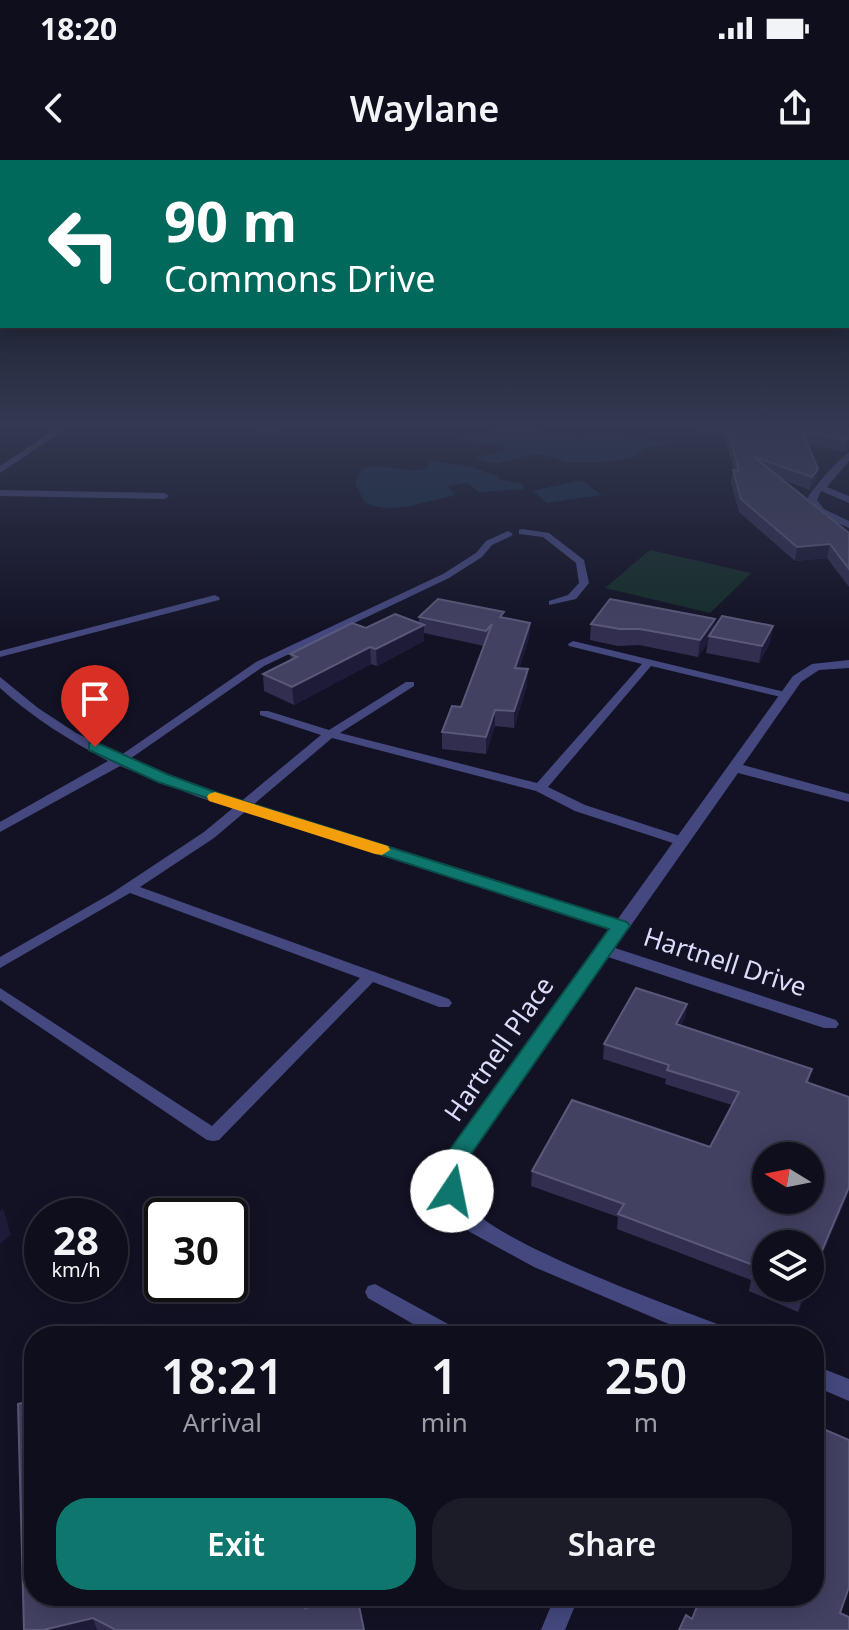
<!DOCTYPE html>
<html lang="en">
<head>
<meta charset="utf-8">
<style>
	:root { --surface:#0e0e1c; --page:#1c1c29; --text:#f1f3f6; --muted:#9b9ca3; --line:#2e2e3b; --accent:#0f766e }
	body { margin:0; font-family:"Noto Sans",sans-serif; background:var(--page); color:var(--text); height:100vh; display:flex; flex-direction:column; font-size:30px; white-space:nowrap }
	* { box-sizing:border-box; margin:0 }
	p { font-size:26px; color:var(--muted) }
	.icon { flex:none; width:44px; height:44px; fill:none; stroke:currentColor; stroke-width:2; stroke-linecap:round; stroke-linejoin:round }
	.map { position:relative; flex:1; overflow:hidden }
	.panel { position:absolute; left:24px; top:1166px; width:800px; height:280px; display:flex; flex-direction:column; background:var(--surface); border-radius:32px; box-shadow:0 4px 20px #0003,0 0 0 2px var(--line) }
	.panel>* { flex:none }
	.banner { position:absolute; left:0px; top:0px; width:850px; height:168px; box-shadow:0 4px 20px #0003,0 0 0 2px var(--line); background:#00695c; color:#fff; overflow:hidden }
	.needle { width:52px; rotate:280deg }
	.tools { position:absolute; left:752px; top:982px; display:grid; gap:16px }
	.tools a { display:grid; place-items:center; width:72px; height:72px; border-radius:50%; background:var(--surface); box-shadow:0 4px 20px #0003,0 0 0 2px var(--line); font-size:40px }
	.speed { position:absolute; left:24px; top:1038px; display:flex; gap:16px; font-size:40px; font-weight:700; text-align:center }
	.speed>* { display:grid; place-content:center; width:104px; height:104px; border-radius:50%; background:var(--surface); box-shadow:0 4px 20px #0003,0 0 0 2px var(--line); line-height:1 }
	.speed small { font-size:20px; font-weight:400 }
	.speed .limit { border:4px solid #111; border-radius:12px; background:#fff; color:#111 }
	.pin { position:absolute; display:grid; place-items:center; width:68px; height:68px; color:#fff; margin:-82px -34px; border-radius:50% 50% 50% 0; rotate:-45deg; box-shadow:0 0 8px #0007 }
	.pin .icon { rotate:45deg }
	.me { position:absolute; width:88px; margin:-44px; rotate:11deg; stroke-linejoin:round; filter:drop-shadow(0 0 6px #0008) }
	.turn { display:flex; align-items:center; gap:28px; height:168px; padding:0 32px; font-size:36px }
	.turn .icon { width:104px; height:104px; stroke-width:2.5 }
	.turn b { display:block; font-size:56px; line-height:68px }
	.eta { display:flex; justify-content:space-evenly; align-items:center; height:136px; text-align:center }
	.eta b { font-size:48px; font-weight:600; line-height:56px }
	.action { display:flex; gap:16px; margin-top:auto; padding:16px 32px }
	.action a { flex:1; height:92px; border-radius:32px; background:var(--accent); color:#fff; font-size:32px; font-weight:600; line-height:92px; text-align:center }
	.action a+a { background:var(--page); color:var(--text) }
	.status { display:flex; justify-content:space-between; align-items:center; height:56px; padding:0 40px; background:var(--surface); direction:ltr }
	.status svg { height:22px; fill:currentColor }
	header { display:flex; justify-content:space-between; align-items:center; height:104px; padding:0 32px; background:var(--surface); font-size:36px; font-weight:600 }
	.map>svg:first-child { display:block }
	.green { fill:#162e2a }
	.water { fill:#152d46 }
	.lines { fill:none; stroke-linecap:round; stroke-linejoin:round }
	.lane { fill:#44487e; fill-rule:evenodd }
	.street { fill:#44487e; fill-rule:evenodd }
	.wall { fill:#312e50 }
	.shaded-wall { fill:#1d1b37 }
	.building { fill:#434162; stroke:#5b597a; stroke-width:2; fill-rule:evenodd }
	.route { fill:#0f766e; stroke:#0a4d48; stroke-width:2 }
	.slow { fill:#f59e0b }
	.labels { text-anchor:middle; stroke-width:6; stroke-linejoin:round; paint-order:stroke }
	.street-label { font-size:26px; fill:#dbdbfa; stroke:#131225 }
</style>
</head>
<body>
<div class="status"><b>18:20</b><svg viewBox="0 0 49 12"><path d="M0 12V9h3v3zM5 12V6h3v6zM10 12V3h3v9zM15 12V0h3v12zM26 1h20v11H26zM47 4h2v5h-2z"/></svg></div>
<header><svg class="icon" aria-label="back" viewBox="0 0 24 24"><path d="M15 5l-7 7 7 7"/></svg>Waylane<svg class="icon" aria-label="share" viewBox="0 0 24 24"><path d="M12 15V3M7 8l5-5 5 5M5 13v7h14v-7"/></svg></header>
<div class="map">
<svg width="849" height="1470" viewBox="0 0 849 1470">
	<rect width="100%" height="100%" fill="#131225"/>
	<path class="green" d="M650,390L751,413L710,453L605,428Z"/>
	<path class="water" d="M525,269L578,277L607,274L669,283L649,287L631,298L606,302H567L545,295H530L496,304L474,298L503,292L505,286L455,279L481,272Z
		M433,301L474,308L498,316V319L522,324L524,329L479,332L467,323L447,326L456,335C428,340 395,356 365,343L355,323L362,309C386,301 405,316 429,308V303Z
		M582,320L601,335L547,343L533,331Z"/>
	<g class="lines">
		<path class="lane" d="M246,266L270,269L287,266L271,273Z
			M0,330L165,333L169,336L165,339L0,336Z
			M522,369L549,373L584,400L589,423L576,439L549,445V441L568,435L579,423L576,403L543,377L519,374V370Z
			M508,371L513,374L511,376L492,385L482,397L449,418L264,506L124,603L120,604L114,600L256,502L443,414L476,393L486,381Z
			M215,435L220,438L219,440L0,497V491Z
			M573,481L789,533L791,535L785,538L651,506L548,627L585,645L686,678L688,681L686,684H676L575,651L536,631L332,578L214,678L140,727L449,839L452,843L449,847H439L373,822L219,980L213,981L207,980L0,840V828L212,966L360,818L130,733L0,808V797L112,733L204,672L321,575L260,555V551H268L329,570L406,522H414V526L340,573L537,623L642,504L569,486L568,484Z
			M375,1124L459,1170L462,1176H434L368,1138L365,1132L368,1126Z
			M555,1436H579L565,1470H541Z"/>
		<path class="street" d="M60,266H70L0,313V306Z
			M849,292V301L827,327L849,336V343L821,331L817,340L824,349L849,361V368L816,353L807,340C810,330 840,298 849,292Z
			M849,500V508L819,510L801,522L743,605L849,634V642L738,613L615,788L836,860L839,864L836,868H824L608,797L468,996C463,1011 459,1030 468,1044C493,1083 680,1149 730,1169L733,1176H697L534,1107L470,1072L455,1058L443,1030L444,1009L452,989L611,769L198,637L120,606L0,672V662L108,601C69,580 33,558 0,528V517L38,548L76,573L162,614L254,645L617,760L793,516L812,504Z
			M814,1205L849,1219V1241L814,1226Z"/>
	</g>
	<path class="wall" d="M700,266H849L844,292L809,285L818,309L816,321L810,330L783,320L849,373V427L827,398L795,401L739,352L731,323L733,310L734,311L725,276L700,271Z
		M419,457L504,458L530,463L529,478L519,508L527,525L514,568L495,566L486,594L442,589V572L461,547L484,486L424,473V481L377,506L371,504L294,545L264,531L263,514L291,500L290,494L366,468L419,463Z
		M715,459L713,469L773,466L770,483L759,503L706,493L708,482L698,497L639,485L618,486L590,480L591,464Z
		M687,844L685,858L681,865L812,909L766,1084V1128H809L798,1152L749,1131L751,1120L617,1069L618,1057L531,1026L532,1011L710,987L732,945L665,924L666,919L603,899L604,884Z
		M34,1436H328L325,1443L364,1470H24Z"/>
	<path class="shaded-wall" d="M849,278V289L844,292L846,280Z
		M818,309L816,321L810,330L812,317Z
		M830,384L827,398L795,401L797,387Z
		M715,459L712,475L709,476L708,482L698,497L700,480Z
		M530,463L529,478L515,523V508Z
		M424,465V481L377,506L376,489Z
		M773,466L770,483L759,503L762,486Z
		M370,487L371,504L294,545L292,527Z
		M528,509L527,525L514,568V551Z
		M495,550V566L486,594V577Z
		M687,844L685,858L674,878L676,864Z
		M849,1027V1032L810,1125V1119Z
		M3,1048L11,1075L0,1084V1051Z
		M806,1128H809L798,1152L802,1138Z
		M312,1436H328L310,1470L306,1448Z
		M93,1458L97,1470H43Z"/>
	<path class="building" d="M727,266H849V278L846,280L803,272L818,309L812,317L754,297L849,373V409L830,384L797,387L741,339L733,310L739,311Z
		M438,439L504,452L500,457L530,463L515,508L528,509L514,551L495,550L486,577L442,572L452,546L461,547L492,464L486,471L419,457Z
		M610,439L715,459L700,480L640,469H620L591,464Z
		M395,454L424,465L376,489L370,487L292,527L263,514L297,497L290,494L352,463L366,468Z
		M722,456L773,466L762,486L709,476Z
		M636,828L687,844L676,864L812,909L806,922L849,937V1027L810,1119V1084H766V1122L752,1116L756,1106L618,1054L624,1044L532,1011L572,940L710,987L739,932L667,910L669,905L604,884ZM766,996H810V1040H766Z
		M780,1128H806L802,1138Z
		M34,1240V1436H312L306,1448L349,1436H357L364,1470H116L93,1458L43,1470H24L18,1244Z
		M814,1265L849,1280V1427L840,1453L849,1457V1470H679L686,1455L692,1459L701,1436H814Z"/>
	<linearGradient id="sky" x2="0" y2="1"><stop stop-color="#0a0a14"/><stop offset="0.56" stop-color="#333951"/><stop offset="1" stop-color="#333951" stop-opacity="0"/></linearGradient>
	<rect width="849" height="472" fill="url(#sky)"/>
	<path class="route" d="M95,582L169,615L218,633L627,762L630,766L627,770L469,997C464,1010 467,1026 460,1038L452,1040L444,1038C435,1021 443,1003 451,988L609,769L158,622L89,590V583Z"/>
	<path class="slow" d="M215,632L388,686L390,690L382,695L375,694L209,641L207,637L209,634Z"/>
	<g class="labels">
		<g class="street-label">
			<text transform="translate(725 802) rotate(18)" y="9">Hartnell Drive</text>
			<text transform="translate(499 889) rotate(-55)" y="9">Hartnell Place</text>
		</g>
	</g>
</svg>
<div class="tools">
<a><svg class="needle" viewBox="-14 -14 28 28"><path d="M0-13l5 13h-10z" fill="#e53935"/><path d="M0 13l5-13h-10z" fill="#9b9ca3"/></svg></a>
<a><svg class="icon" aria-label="layers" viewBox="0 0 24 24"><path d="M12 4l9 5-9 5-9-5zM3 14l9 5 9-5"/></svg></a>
</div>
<div class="speed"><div>28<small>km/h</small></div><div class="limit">30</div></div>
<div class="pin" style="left:95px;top:587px;background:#d93025"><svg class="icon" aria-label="arrive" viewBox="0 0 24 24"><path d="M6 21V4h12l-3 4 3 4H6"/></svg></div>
<svg class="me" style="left:452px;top:1031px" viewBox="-20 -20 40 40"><circle r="19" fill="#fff"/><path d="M0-13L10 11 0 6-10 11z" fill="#0f766e"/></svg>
<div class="banner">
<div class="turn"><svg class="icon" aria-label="left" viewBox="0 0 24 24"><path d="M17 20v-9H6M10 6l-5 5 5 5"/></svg><div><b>90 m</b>Commons Drive</div></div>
</div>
<section class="panel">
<div class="eta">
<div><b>18:21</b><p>Arrival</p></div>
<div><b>1</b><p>min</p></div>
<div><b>250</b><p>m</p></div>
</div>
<div class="action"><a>Exit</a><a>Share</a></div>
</section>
</div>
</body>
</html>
